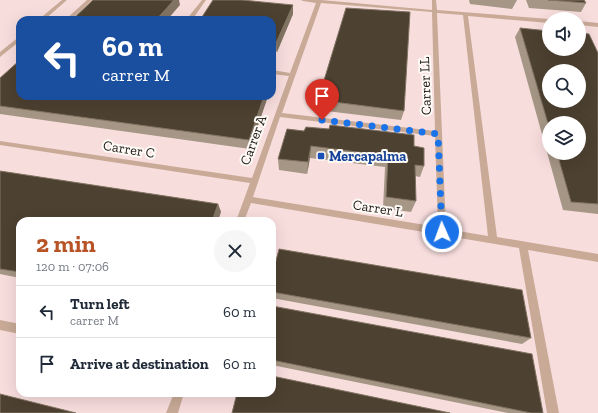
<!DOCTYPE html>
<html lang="en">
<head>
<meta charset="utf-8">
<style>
	:root { --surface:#fff; --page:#f6f6f7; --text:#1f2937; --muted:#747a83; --line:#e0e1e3; --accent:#b85325 }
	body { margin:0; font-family:"Zilla Slab",serif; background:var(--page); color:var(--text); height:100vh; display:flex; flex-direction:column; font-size:15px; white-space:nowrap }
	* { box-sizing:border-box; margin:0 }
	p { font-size:13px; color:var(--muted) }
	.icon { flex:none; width:22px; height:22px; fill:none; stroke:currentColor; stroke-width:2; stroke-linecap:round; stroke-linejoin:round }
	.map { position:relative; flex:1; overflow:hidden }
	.drawer { position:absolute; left:16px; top:217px; width:260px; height:180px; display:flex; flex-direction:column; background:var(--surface); border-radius:12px; box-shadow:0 4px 16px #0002 }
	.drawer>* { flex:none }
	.hud { position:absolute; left:16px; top:16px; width:260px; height:84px; border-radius:12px; box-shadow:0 4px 16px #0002; background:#1a4fa0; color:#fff; overflow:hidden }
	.fabs { position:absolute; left:542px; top:12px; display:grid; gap:8px }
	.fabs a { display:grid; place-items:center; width:44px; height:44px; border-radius:50%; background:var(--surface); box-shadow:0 4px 16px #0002; font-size:20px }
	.pin { position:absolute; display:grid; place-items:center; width:34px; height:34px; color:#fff; margin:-41px -17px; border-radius:50% 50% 50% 0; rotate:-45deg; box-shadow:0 0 4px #0007 }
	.pin .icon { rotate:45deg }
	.me { position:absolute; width:44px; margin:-22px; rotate:358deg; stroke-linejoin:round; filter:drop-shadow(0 0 3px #0008) }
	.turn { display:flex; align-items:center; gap:14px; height:84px; padding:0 20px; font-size:18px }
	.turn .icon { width:52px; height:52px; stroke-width:2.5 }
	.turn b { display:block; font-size:28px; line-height:34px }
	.round { display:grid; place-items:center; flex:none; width:42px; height:42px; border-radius:21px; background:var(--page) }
	.head { display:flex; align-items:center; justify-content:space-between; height:68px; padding:0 20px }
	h1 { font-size:24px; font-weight:700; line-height:30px; color:var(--accent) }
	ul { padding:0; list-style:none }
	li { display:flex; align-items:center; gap:12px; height:52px; padding:0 20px; border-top:1px solid var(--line) }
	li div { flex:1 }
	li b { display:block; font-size:15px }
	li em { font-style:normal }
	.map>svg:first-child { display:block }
	.industrial { fill:#f8dddd; fill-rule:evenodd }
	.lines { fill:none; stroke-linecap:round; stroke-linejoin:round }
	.service { fill:#c8aa97; fill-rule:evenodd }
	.wall { fill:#a59685; fill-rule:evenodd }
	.shaded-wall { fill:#827463 }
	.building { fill:#4d4131; stroke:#827463; fill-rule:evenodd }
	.route { stroke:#1a73e8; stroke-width:7; stroke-dasharray:0 12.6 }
	.transit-dot { fill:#1a4fb4; stroke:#fefbf7; stroke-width:1.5 }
	.labels { text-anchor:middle; stroke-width:4; stroke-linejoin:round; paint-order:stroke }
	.street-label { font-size:14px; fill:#1f1812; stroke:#fefbf7 }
	.transit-label { font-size:14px; font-weight:bold; fill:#164399; stroke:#fefbf7; text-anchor:start }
</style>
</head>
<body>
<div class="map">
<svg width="598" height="413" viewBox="0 0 598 413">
	<rect width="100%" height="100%" fill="#fdebd9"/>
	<path class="industrial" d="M0,0H598V413H0ZM549,19H579V49H549ZM20,20H272V96H20ZM549,71H579V101H549ZM549,123H579V153H549ZM20,221H272V393H20Z"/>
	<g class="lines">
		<path class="service" d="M62,0H67L44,20H38Z
			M87,0H92L71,20H65Z
			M202,0H206L192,20H186Z
			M301,0H321L432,10V0H436L437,10L549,19V23L468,16L497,237L598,254V262L528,250L559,413H547L519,248L251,203L244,221H236L250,183L0,145V141L252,178L289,76L272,74V70L290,73L316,3L303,1ZM321,3L432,12L435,131L282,113ZM437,13L463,15L488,236L446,229ZM280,117L435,136L438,227L253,197Z
			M579,21L598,23V27L579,25Z
			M20,36V41L0,57V52Z
			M0,320L20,324V334L0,330Z
			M174,393H184L178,413H166Z"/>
	</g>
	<path class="wall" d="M469,0H517L512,9L470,4Z
		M526,0H584L586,3L581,12L529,8Z
		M293,14L277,52L272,51V20Z
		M520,28L598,53V214L563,210L515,37ZM549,123L579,153H549Z
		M0,78L20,96H268L250,149L0,114Z
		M318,100L404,111L401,120L318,110Z
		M287,129L414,146L424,166L420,177L415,176L416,201L411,212L383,208L385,167L310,158L307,174L279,170L278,159Z
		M0,171L218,204L221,212L20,221V278L0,274Z
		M272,276L531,338L522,344L272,298Z
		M272,306L543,413H508L272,365Z"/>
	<path class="shaded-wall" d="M174,0H179L180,5L167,20H156Z
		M293,5V14L277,52L276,43Z
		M264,96H268L250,149L249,140Z
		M311,146L310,158L307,174L308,162Z
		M218,204L221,212L218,221H212Z"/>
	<path class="building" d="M93,0H174L156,20H81L73,19Z
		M213,0H242L293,5L276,43L272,42V20H200Z
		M548,0H584L586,3Z
		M346,8L410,12L404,111L318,100Z
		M520,28L549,31V49H579V33L589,34L598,53V204L571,202L557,153H579V123H549V127ZM549,71H579V101H549Z
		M20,60V96H264L249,140L0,106V78Z
		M330,125L414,135V146L424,148V166L415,165L416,201L386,197L388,156L311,146L308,162L278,159L287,129L304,131L306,127L329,129Z
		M0,171L218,204L212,221H20V272L0,269Z
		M279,249L522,290L531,338L272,292V276Z
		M272,306L532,354L543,413H531L272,360Z
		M272,376L450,413H232L237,393H272Z
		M0,394L76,413H0Z"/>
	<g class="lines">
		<path class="route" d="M322,120L438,134L442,232"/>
	</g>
	<rect class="transit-dot" x="317" y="152" width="8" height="8" rx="2"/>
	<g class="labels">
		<g class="street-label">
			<text transform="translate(425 86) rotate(-92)" y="5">Carrer LL</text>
			<text transform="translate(253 140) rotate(-70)" y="5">Carrer A</text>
			<text transform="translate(129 149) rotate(9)" y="5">Carrer C</text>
			<text transform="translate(378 208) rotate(9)" y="5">Carrer L</text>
		</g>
		<g class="transit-label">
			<text x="329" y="161">Mercapalma</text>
		</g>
	</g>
</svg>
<div class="fabs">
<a><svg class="icon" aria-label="sound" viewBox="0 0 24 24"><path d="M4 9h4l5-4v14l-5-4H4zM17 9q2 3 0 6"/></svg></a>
<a><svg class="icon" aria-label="search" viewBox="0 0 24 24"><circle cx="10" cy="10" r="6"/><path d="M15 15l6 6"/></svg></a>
<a><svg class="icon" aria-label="layers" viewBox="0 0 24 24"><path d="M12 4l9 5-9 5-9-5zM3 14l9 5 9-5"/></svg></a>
</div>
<div class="pin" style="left:322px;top:120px;background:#d93025"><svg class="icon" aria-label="arrive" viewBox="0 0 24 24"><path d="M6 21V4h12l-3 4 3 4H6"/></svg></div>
<svg class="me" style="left:442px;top:232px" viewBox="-20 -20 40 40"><circle r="17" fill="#1a73e8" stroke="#fff" stroke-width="3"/><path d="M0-11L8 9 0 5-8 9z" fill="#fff"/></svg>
<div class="hud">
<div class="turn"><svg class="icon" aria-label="left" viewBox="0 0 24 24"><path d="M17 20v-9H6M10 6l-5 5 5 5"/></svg><div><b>60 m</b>carrer M</div></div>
</div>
<section class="drawer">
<div class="head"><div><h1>2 min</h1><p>120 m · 07:06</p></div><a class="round"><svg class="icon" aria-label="close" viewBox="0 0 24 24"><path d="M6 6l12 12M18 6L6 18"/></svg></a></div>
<ul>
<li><svg class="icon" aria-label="left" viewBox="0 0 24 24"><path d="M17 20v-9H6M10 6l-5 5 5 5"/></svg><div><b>Turn left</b><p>carrer M</p></div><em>60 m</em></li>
<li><svg class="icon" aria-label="arrive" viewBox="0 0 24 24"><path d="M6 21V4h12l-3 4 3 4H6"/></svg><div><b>Arrive at destination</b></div><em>60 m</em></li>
</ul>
</section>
</div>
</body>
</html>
